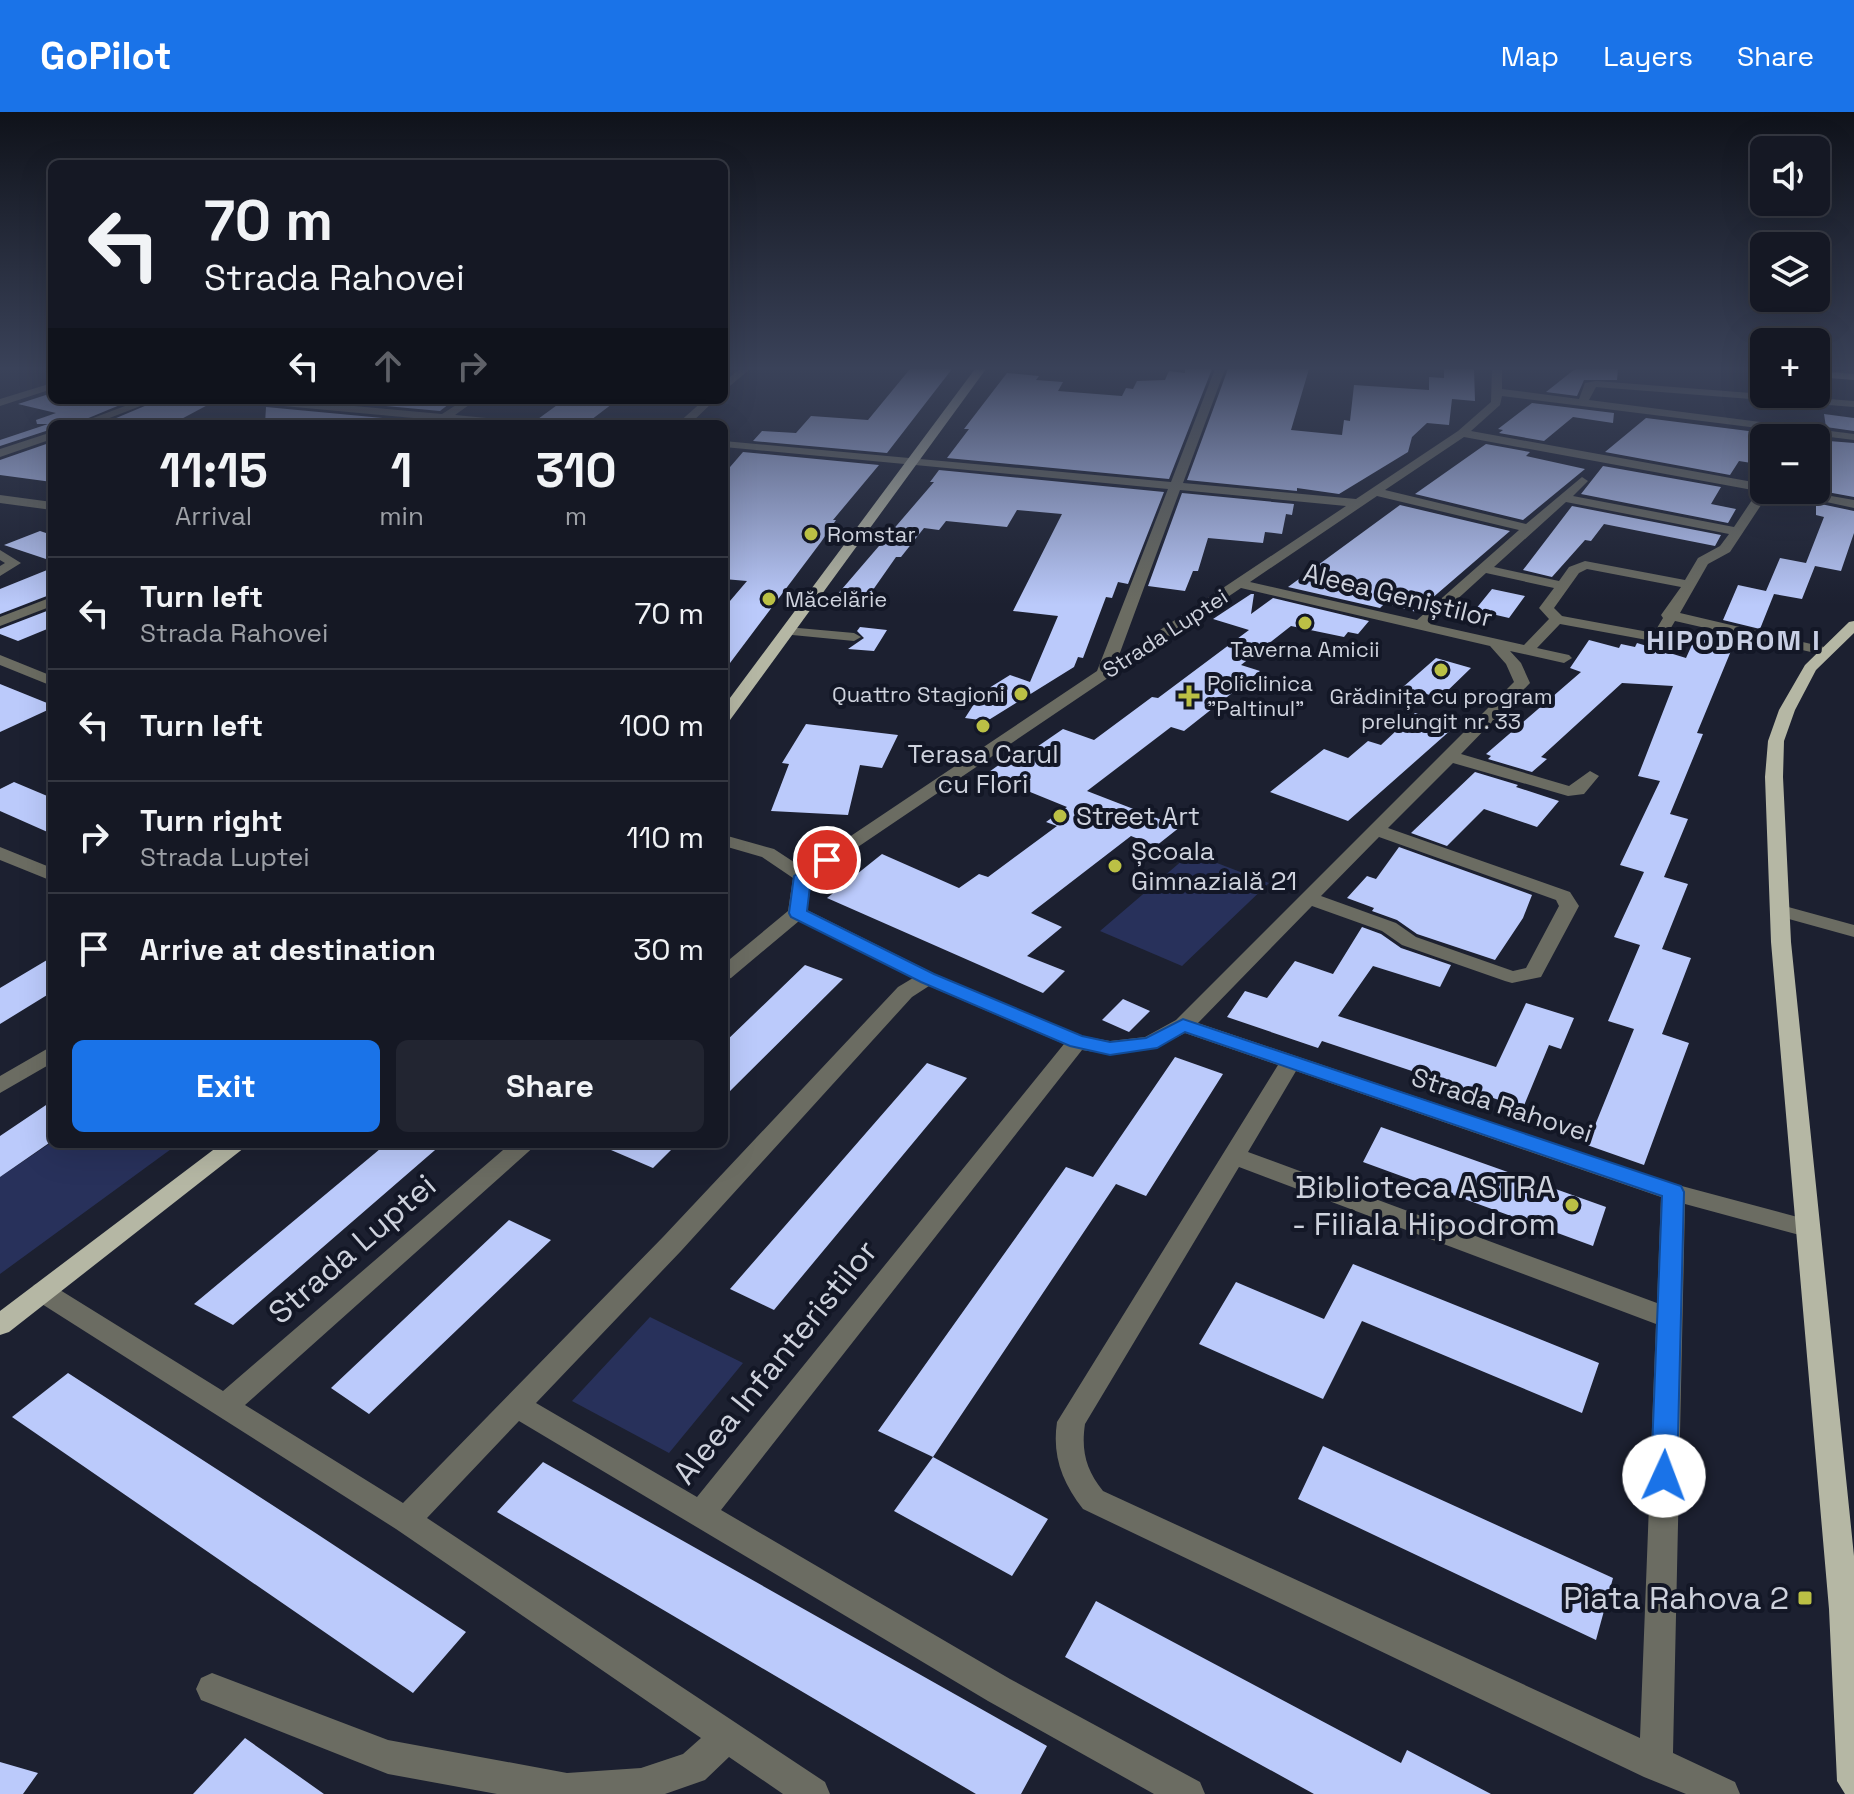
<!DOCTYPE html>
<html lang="en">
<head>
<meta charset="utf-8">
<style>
	:root { --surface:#151824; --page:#222531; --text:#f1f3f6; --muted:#9da0a6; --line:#343741; --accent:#1a73e8 }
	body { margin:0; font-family:"Space Grotesk",sans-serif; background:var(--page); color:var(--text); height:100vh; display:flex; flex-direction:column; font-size:30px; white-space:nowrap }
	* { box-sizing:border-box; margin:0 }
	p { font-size:26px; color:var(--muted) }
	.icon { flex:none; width:44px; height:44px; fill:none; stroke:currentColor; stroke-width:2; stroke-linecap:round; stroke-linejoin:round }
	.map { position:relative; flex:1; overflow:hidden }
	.side { position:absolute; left:48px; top:308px; width:680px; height:728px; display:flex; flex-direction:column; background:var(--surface); border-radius:12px; box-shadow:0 8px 32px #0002,0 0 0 2px var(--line) }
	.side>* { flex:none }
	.banner { position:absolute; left:48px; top:48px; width:680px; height:244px; border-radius:12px; box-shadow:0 8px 32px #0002,0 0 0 2px var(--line); background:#151824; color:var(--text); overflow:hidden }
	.tools { position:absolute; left:1750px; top:24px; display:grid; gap:16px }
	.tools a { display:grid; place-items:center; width:80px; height:80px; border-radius:12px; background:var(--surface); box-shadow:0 8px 32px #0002,0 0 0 2px var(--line); font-size:40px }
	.pin { position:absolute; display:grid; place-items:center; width:68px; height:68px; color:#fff; margin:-34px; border:4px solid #fff; border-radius:50%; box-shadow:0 2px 8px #0007 }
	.me { position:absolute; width:88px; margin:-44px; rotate:2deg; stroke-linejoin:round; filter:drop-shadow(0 0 6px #0008) }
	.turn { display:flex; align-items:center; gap:28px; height:168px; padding:0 24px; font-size:36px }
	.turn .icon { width:104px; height:104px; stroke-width:2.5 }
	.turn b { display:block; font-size:56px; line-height:68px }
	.lanes { display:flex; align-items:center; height:76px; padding:0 24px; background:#0003; justify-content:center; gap:40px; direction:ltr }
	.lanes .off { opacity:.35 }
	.eta { display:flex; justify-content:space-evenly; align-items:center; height:136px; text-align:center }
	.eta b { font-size:48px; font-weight:800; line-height:56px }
	.primary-button { display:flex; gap:16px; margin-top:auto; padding:16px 24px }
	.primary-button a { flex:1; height:92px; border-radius:12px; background:var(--accent); color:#fff; font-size:32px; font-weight:800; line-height:92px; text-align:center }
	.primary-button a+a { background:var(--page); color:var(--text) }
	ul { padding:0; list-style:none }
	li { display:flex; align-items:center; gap:24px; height:112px; padding:0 24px; border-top:2px solid var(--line) }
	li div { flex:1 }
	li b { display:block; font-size:30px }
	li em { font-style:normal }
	header { display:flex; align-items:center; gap:48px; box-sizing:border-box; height:112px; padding:0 40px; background:var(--accent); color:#fff }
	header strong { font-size:38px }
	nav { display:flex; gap:44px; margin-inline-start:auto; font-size:28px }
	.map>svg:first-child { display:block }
	.green { fill:#28315b }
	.building { fill:#bbcafb }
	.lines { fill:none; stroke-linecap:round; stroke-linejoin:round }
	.minor { fill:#6b6c62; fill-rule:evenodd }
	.major { fill:#b5b7a4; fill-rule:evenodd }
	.route { fill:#1a73e8; stroke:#114b97; stroke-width:2 }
	.poi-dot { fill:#bbc045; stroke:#131726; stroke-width:3 }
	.labels { text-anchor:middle; stroke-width:8; stroke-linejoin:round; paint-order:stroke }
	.far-poi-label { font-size:22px; fill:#ced2dd; stroke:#131726; text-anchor:start }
	.far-street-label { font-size:22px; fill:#ced2dd; stroke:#131726 }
	.street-label { font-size:26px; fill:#ced2dd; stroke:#131726 }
	.poi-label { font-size:26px; fill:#ced2dd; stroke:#131726; text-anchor:start }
	.far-district-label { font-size:28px; font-weight:bold; letter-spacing:2px; fill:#c7cee4; stroke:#131726 }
	.near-poi-label { font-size:32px; fill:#ced2dd; stroke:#131726; text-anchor:end }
	.near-street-label { font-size:32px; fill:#ced2dd; stroke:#131726 }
</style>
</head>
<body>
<header>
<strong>GoPilot</strong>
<nav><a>Map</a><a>Layers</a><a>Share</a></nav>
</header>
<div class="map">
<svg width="1854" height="1682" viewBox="0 0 1854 1682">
	<rect width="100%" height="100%" fill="#1c2030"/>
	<path class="green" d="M1191,741L1269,771L1182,854L1100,819Z
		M52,1030L178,1032L0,1162V1065Z
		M650,1205L743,1251L669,1341L572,1289Z"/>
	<path class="building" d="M910,257H952L887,341L753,329L762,319L796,321L811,304L868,308Z
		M1185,257H1212L1169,367L947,346L969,317H964L1007,261L1039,264L1036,268L1063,270L1058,279L1122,284L1126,276L1133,277L1137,269L1165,268L1169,259L1185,261Z
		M1228,257H1309L1291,318L1342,323L1344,308L1350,309L1354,273L1429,278V265L1444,266V257H1474L1475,289L1452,287L1449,313L1427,311L1412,325L1408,340L1339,382L1297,376V379L1187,368Z
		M1575,257H1618L1617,268H1584L1577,284L1546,280Z
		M52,281V288H132L74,312H52V317L0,334V328L48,312H37L36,308L56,301L18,292Z
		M159,288H217L172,312H102Z
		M321,288H454L440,299Z
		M564,288H611L606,291L612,292L587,311L538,307Z
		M1532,291L1614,301L1613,311L1573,305L1544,329L1499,321L1503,318L1498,317Z
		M266,295L425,310L265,312Z
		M1824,302L1854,306V319L1826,315Z
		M1646,306L1764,321V353L1739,349L1730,363L1605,340Z
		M1816,328L1854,331V385L1816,378Z
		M52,330V370L0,363V348Z
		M1486,332L1530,340L1526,344L1585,357L1523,408L1415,382Z
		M743,340L879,353L833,408H836L821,430L724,559V496L747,469L724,467V362Z
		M1603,354L1721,375L1711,392L1736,397L1728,411L1581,382Z
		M939,358L1164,380L1128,472L1118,470L1112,486L1106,485L1083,546L1078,545L1074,555L987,609L965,606L981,581L1010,563L1030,570L1058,504L1013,499L1062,402L1017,398L1007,415L946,409L939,418L924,416L901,445H896L861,495L830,491L934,370H930Z
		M1182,381L1294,392L1292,403L1286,402L1282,422L1265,420L1263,431L1208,426L1198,459H1193L1185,479L1148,474Z
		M1816,391L1854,399V421L1841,459L1815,454L1802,487L1774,482L1760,517L1723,508L1738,473L1766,479L1780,446L1806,451L1824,405L1816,403Z
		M1400,393L1510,419L1416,500L1385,491L1380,496L1288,475Z
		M1572,394L1721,423L1715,434L1604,412L1591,429L1585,428L1552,465L1523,458Z
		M40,419L52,423V449L4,433Z
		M52,456V482L0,502V477Z
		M1492,477L1525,484L1509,506L1475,498Z
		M1251,482H1254L1251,502L1273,486L1369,509L1358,522L1348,520L1344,525L1291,514L1241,553L1260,559L1184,619L1171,615L1087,679L1180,715L1156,734L1131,724L1031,801L1062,815L1027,844L1065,859L1043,881L827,786L882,742L959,776L979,762L988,765L1057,714L1046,710L1067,695L986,662L1023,636L1031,639L1063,617L1094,628L1152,585L1158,586L1249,518L1213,507Z
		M52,497V515L18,529L0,522V517Z
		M860,515L887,518L874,539L848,537L864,526L857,519Z
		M1695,526L1733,534L1697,621L1703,622L1670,702L1688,707L1664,765L1688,772L1662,837L1691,846L1662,922L1689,931L1644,1053L1587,1033L1634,917L1608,909L1640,833L1614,825L1644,760L1620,753L1660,669L1638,664L1673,574L1622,571L1541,645L1547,647L1532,660L1488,647L1491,644L1486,642L1581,560L1570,556L1589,528L1619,536L1621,532L1635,535L1637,531L1686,546Z
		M1436,546L1471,556L1440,586L1403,575Z
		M0,572L52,593V596L0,620Z
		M1415,601L1442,610L1439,613L1452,617L1348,709L1270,680L1324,637L1348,646L1368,629L1381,633Z
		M806,612L898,623L882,656L860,653L848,703L771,699L789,652L782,651Z
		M1475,660L1518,673L1516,675L1559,689L1537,715L1484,697L1447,734L1411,721Z
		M14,670L52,686V722L0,699V677Z
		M1399,735L1532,783L1523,806L1495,848L1417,822L1397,808L1372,799L1374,796L1347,786L1367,764L1376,767Z
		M1362,815L1381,822L1401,836L1451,853L1440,875L1373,854L1338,904L1496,955L1526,891L1574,906L1561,937L1549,933L1523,996L1322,929L1318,936L1227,905L1245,879L1267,886L1295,849L1333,862Z
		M52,845V880L0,912V876Z
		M805,853L843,867L724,985V931Z
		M1123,887L1150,899L1129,920L1102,908Z
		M1175,945L1223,962L1146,1084L1116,1072L933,1345L878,1319L1066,1055L1093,1065Z
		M927,951L967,966L774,1198L730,1177Z
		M52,989V1029L0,1065V1024Z
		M1381,1015L1606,1095L1593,1134L1363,1050Z
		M386,1032H442L233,1213L194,1192Z
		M597,1032H677L653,1056Z
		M509,1108L551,1128L369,1302L331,1276Z
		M1353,1152L1599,1251L1582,1301L1362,1209L1323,1287L1199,1232L1236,1170L1324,1207Z
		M68,1261L314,1420L466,1520L413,1581L12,1305Z
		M1323,1334L1613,1466L1596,1528L1298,1387Z
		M933,1345L1048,1407L1012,1464L894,1399Z
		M543,1350L1047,1634L1021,1682H976L497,1400Z
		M1096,1489L1401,1651L1407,1638L1491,1682H1314L1065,1545Z
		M245,1626L324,1682H193Z
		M0,1650L38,1661L23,1682H0Z"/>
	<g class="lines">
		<path class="minor" d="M739,257H750L724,279V270Z
			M1215,257H1225L1183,371L1356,387L1458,319L1491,290L1492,257H1502V277L1579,287L1585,271L1596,269L1854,289V295L1596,275L1589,288L1854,322V328L1502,284L1500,293L1471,319L1764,372V378H1797L1854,388V396L1771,378L1730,440L1708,452L1680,501L1824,535L1831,539L1824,543L1675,509L1663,529L1658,530L1560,512L1537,536L1569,543L1572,546L1564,551L1510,539L1521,551L1530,571L1461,642L1569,674L1590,659L1599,664L1584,682L1568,684L1453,651L1388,716L1570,780L1579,794L1541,865L1512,871L1505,869L1402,833L1382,819L1312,794L1198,911L1678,1073L1816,1110L1819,1116L1816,1122L1807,1125L1685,1092L1673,1641L1735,1670L1740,1682H1686L1644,1665L1083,1397C1062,1370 1052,1344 1057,1310L1278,953L1185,921C1150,940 1121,945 1082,938L721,1398L1010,1567L1200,1670L1205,1682H1154L988,1589L519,1309L427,1406L825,1670L830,1682H783L729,1645L705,1668L665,1682H497L388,1662L201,1588L196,1577L201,1566L212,1561L388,1628L567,1661L641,1656L683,1642L701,1626L396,1417L34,1187L30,1180L34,1173L43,1170L52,1173L223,1279L510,1032H537L245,1293L403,1391L663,1125L898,875L913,866L799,809L731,866L724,868V852L788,799L793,766L762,745L724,734V723L774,737L803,756L1097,559L1168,377L724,335V329L1171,370ZM1464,325L1758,379L1734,415L1573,384L1588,369L1582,365L1526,412L1385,378ZM1180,378L1346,394L1118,546ZM1377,384L1519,418L1417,508L1250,470ZM1566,390L1729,422L1720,434L1698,446L1685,468L1585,449L1569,455L1559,469L1494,455ZM1587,457L1681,475L1661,503L1663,506L1654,521L1562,504L1554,496L1579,461ZM1486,461L1554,476L1539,496L1549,507L1524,533L1430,512ZM1241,476L1490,534L1506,552L1514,570L1176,908L1145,925L1110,929L1082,924L935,862L807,798L812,766ZM1379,725L1556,788L1559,794L1526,856L1513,859L1416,825L1396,811L1321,784ZM929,874L1064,932L697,1385L536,1291L681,1139L912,885ZM1296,959L1661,1085L1657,1191L1248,1040ZM1239,1055L1656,1212L1640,1626L1103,1379C1086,1358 1081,1339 1085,1312Z
			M1854,257V263L1826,266L1821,263Z
			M52,271V277L0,294V287Z
			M141,288H156L94,312H77Z
			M247,288H288L442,302L464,288H476L455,303L518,309L524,312L446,309L440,311L435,308L252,291Z
			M704,288H715L690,312H677Z
			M52,320V327L0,345V337Z
			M0,383L52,390V398L0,391Z
			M0,438L21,451L0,464V454L5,451L0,448Z
			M52,485V494L0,514V505Z
			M787,515L854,521L861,525L854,529L782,522V516Z
			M0,543L52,564V574L0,553Z
			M0,735L52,756V769L0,748Z
			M1781,793L1854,813V825L1774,803L1771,799L1774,795Z
			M52,934V951L0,981V964Z"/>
		<path class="major" d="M975,257H986L730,608L724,610V594Z
			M1748,257H1764V261Z
			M1816,259L1854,262V268L1816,265Z
			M1854,509V521L1816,558L1795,598L1784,629L1783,665L1791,830L1854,1444V1682H1845L1837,1669L1829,1497L1771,830L1765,665L1768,629L1779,598L1805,553L1849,510Z
			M221,1032H249L9,1220L0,1223V1199Z"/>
	</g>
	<linearGradient id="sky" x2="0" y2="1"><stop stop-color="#0f121a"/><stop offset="0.52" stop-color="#3a4259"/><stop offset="1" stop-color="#3a4259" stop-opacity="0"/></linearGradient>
	<rect width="1854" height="493" fill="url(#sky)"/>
	<path class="route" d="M827,743L836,748L811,766L807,799L934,862L1082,924L1110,930L1146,926L1183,907L1681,1074L1684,1080L1677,1364L1674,1372L1664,1375L1655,1372L1651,1364L1662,1084L1185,920L1157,936L1110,943L1070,934L921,870L791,805L789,801L794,764Z"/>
	<g class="poi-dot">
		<circle cx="811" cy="422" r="8"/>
		<circle cx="769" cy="487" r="8"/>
		<circle cx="1305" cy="511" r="8"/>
		<circle cx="1441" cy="558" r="8"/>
		<circle cx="1021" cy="582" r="8"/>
		<path d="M1185 572h8v8h8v8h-8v8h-8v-8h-8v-8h8z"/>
		<circle cx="983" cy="614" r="8"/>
		<circle cx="1060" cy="704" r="8"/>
		<circle cx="1115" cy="754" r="8"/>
		<circle cx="1572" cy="1093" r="8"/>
		<rect x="1797" y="1478" width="16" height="16" rx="4"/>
	</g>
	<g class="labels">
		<g class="far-poi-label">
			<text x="827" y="430">Romstar</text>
			<text x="785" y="495">Măcelărie</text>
			<text x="1305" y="545" text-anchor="middle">Taverna Amicii</text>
			<text x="1207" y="579">Policlinica<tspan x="1207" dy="25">"Paltinul"</tspan></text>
			<text x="1005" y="590" text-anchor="end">Quattro Stagioni</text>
			<text x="1441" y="592" text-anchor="middle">Grădinița cu program<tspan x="1441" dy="25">prelungit nr. 33</tspan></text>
		</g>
		<g class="far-street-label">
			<text transform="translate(1165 521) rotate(-33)" y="8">Strada Luptei</text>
		</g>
		<g class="street-label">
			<text transform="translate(1398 483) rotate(14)" y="9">Aleea Geniștilor</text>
			<text transform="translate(1502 993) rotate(18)" y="9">Strada Rahovei</text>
		</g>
		<g class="poi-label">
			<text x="983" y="651" text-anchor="middle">Terasa Carul<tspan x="983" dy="30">cu Flori</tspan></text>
			<text x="1076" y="713">Street Art</text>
			<text x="1131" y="748">Școala<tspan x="1131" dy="30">Gimnazială 21</tspan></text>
		</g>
		<g class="far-district-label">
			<text x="1734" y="538">HIPODROM I</text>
		</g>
		<g class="near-poi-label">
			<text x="1556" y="1086">Biblioteca ASTRA<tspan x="1556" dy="37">- Filiala Hipodrom</tspan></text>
			<text x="1789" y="1497">Piata Rahova 2</text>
		</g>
		<g class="near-street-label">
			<text transform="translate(352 1137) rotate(-41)" y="11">Strada Luptei</text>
			<text transform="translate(775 1250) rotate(-51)" y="11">Aleea Infanteristilor</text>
		</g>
	</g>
</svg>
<div class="tools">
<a><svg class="icon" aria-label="sound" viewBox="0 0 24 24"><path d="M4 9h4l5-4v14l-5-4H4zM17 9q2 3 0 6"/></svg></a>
<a><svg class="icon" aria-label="layers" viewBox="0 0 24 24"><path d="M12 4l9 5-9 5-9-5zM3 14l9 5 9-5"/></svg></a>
<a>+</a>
<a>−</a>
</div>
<div class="pin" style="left:827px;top:748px;background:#d93025"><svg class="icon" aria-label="arrive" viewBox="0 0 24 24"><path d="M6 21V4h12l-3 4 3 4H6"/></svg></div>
<svg class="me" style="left:1664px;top:1364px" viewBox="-20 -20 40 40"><circle r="19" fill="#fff"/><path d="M0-13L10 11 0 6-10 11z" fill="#1a73e8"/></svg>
<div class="banner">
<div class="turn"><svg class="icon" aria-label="left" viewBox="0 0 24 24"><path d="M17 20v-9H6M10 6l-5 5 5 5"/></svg><div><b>70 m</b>Strada Rahovei</div></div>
<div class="lanes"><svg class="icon" aria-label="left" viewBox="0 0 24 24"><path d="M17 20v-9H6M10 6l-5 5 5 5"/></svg><svg class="icon off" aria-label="ahead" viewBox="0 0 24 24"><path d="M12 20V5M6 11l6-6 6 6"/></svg><svg class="icon off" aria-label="right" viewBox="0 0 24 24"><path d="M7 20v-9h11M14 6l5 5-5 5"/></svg></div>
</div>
<section class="side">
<div class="eta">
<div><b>11:15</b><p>Arrival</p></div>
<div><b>1</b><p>min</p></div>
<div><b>310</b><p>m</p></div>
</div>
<ul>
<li><svg class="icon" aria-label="left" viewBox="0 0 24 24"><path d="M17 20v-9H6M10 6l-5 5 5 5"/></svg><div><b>Turn left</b><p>Strada Rahovei</p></div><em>70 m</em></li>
<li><svg class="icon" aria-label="left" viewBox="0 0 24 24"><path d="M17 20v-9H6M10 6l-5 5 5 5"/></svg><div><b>Turn left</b></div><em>100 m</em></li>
<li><svg class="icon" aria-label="right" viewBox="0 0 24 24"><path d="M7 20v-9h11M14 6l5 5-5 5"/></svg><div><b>Turn right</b><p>Strada Luptei</p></div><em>110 m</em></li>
<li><svg class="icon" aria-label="arrive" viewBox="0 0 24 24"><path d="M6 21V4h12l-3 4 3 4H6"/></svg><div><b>Arrive at destination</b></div><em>30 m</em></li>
</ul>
<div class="primary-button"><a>Exit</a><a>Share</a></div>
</section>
</div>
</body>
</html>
